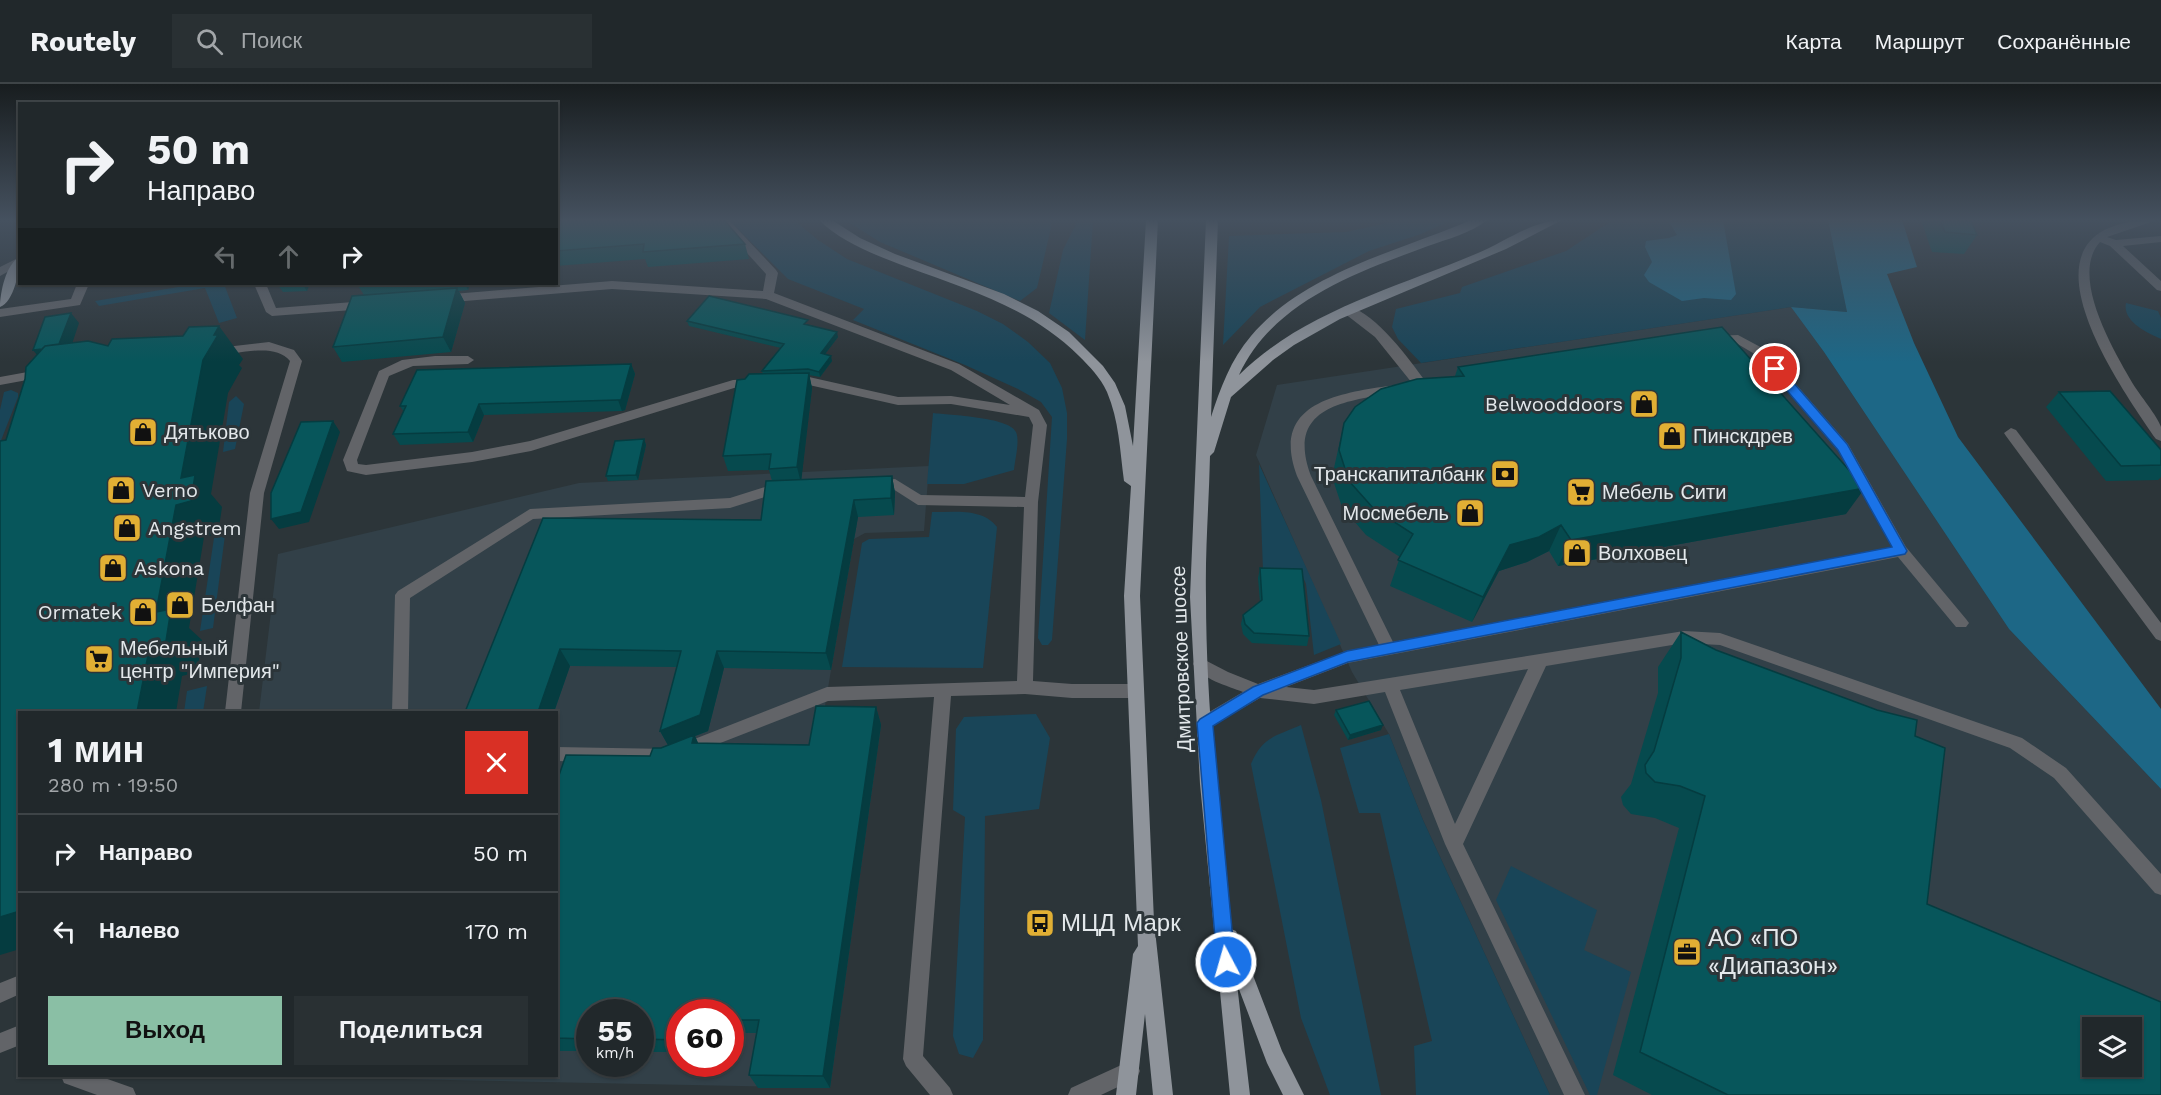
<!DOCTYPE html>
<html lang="ru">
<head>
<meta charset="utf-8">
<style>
	:root { --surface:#21282b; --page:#293033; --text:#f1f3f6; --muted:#a2a6a9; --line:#3e4447; --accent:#8abfa5 }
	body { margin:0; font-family:"Work Sans",sans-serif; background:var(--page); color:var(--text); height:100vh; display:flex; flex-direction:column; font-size:22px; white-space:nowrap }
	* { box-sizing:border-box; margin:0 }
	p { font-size:20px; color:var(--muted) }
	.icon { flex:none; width:33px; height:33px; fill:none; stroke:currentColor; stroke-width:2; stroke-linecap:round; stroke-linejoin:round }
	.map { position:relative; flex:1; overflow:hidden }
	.drawer { position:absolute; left:18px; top:627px; width:540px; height:366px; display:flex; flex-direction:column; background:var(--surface); border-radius:0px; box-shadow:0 2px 4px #0004,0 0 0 2px var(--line) }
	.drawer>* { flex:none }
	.hud { position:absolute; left:18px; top:18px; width:540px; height:183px; border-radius:0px; box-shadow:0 2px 4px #0004,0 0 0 2px var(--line); background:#21282b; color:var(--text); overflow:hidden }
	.fabs { position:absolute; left:2082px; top:933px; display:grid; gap:12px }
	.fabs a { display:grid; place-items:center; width:60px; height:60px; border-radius:0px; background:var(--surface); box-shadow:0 2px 4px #0004,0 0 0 2px var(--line); font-size:30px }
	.speed { position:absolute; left:576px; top:915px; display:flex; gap:12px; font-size:30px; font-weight:700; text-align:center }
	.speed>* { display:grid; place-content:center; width:78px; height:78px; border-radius:50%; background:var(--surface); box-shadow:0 2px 4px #0004,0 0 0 2px var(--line); line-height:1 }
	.speed small { font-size:15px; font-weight:400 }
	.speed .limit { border:9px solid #d22; background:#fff; color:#111 }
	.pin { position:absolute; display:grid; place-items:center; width:51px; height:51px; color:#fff; margin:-26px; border:3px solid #fff; border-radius:50%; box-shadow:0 2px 6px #0007 }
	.me { position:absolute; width:66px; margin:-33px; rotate:354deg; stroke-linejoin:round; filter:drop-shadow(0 0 4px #0008) }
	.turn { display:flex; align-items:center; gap:21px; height:126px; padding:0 30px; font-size:27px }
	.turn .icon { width:78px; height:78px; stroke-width:2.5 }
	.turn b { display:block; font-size:42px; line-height:51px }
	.lanes { display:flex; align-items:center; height:57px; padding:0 30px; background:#0003; justify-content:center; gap:30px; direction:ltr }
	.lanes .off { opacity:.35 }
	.round { display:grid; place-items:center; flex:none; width:63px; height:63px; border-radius:0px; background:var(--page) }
	.summary { display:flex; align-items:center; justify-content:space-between; height:102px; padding:0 30px }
	h1 { font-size:36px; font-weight:700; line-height:45px }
	.button { display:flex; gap:12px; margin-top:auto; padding:12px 30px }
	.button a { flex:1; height:69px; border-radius:0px; background:var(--accent); color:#111; font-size:24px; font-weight:700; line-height:69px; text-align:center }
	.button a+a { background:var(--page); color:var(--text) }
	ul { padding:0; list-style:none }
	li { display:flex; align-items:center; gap:18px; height:78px; padding:0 30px; border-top:2px solid var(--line) }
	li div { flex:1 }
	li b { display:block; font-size:22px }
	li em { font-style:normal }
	header { display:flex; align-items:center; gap:36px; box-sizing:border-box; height:84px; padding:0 30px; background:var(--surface); border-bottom:2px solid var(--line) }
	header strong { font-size:28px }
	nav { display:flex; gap:33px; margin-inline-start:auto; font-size:21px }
	.search { width:420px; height:54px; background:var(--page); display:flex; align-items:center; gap:15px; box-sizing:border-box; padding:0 21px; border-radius:0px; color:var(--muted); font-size:22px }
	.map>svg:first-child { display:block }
	.built { fill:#324048; fill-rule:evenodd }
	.green { fill:#194558 }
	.forest { fill:#1d6786 }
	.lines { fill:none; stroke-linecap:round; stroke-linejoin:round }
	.minor { fill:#626468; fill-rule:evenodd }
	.major { fill:#8f949b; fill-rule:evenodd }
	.wall { fill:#064a4e }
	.shaded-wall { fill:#053c40 }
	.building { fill:#07565b; stroke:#053c40; stroke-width:1.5; fill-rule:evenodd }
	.route { fill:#1a73e8; stroke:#114b97; stroke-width:1.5 }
	.labels { text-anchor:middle; stroke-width:6; stroke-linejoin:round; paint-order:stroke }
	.poi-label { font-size:20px; fill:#e3e8eb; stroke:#2c3539; text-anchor:start }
	.street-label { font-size:20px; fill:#e3e8eb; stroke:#2c3539 }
	.near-poi-label { font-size:24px; fill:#e3e8eb; stroke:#2c3539; text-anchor:start }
</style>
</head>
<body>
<header>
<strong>Routely</strong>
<div class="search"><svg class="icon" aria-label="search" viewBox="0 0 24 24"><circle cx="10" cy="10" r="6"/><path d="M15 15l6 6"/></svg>Поиск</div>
<nav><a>Карта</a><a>Маршрут</a><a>Сохранённые</a></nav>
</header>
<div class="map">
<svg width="2161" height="1011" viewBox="0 0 2161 1011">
	<rect width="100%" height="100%" fill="#2c3539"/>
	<path class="built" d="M1791,223L1824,268L2009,545L2161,705V1011H1550L1423,736L1389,650L1352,588L1256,371L1277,301ZM2092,944H2132V982H2092Z
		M929,382L924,447L865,449L854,455L831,586L822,640L881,641L830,1004L255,992H556V628H259L278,470L579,399ZM590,928H640V980H590ZM680,928H730V980H680Z"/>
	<path class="green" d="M729,136H794L818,156L847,175L977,227L1003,240L1028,258L1050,279L1062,304L1067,329V355L1052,556L1048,561H1042L1038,554L1052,333L1041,318L1018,305L965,281L853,236L864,225L788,195Z
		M845,136H1050L1051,144L1037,204L1020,217L880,158Z
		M1078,136H1093L1085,256L1049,229L1063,166Z
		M1401,136H1452L1421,150L1369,167L1260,223L1223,261L1229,152L1346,148Z
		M1613,136H1828L1847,228L1791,223L1421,279L1398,255L1392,243L1396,225L1460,209L1462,203L1566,167Z
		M196,200H224L237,234L219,239L205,204L99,222L95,217Z
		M2126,219L2158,227L2161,234V255C2147,249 2122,237 2126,219Z
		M11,306L18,309V313L0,359V326L4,308Z
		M236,312L244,320L235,365L223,368L229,318Z
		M933,329C949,331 1009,333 1016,348C1020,357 1015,375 1014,386L964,400H927Z
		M1259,380L1341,560L1314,571L1306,500L1301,488L1263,486Z
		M932,428C955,428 983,424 997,443L983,584L842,583L862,459L869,455L929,453Z
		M225,451L213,544L200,547L214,454Z
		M207,602L203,628H184L187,607Z
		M1036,630L1050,654L1039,725L985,732L983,956L973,974L959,970L953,952L965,733L953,726L956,645L964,633Z
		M1301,641L1321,716L1381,1011H1330L1301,934L1251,680C1262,653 1276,652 1301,641Z
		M1389,650L1423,736L1550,1011H1416L1414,962L1432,957L1380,729H1359L1340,664Z
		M1511,782L1597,826L1584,866L1631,888L1597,1011H1590L1496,816Z"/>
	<path class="forest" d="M1668,136H1723L1736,210L1731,216L1704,214L1682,217L1649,198L1644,191L1652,178L1645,163L1646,157L1669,154L1677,151Z
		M1828,136H1902L1917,183L1887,190L1914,259L1958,353L2161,625V705L2009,545L1824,268L1791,223L1847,228Z"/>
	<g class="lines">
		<path class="minor" d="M717,136H729L776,186L778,189L774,209L959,280L1039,326L1047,341L1038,418L1033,597L1072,600H1135L1141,602L1143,607L1141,612L1135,614H1072L1025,610L951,612L923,972L950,1004L953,1011H930L906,982L903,975L934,613L828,617L669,679L556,677V663L669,665L827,603L1017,597L1024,423L918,421L893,405L874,407L867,402L874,397L895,395L921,411L1025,413L1033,341L1029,333L951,320L898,321L809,301H786L785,298L786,295L809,293L898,313L951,312L1010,321L951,286L766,215L612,205L441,219L435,215L441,211L612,197L763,207L766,190Z
			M2157,136L2107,153L2116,156L2161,152V158L2123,162L2161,197V207L2157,206L2110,162L2100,158C2069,192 2114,267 2133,300C2139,310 2158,333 2161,343C2161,347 2161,353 2161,357L2156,355C2113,293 2005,136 2157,136Z
			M20,173V181L0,192V183Z
			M77,200H89L80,221L0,233V225L71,215Z
			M254,200H266L276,224L366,217L372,221L366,225L272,232L266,228Z
			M1348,222C1378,231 1408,274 1426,298L1427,301L1426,304H1416L1375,253L1344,229V223Z
			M1738,251L1766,266L1848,360L1906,463L1966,535L1969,539L1966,543H1956L1898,473L1348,579L1286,603L1314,606L1684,547L1720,549L2022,654L2066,684L2161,790V811L2155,809L2054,694L2010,664L1720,561L1684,559L1546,582L1463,760L1585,1011H1564L1445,760L1385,608L1314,620L1260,614L1205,646L1199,644L1197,639L1199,634L1243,608C1228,602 1201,595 1193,580L1195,575L1201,574L1228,588L1258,600L1347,567L1379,561L1297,392C1269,317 1341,309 1395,301L1401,305L1395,309C1344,317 1285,323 1311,392L1393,558L1892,463L1838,366L1758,272L1736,259L1713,260L1707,256L1713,252ZM1528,585L1455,740L1400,606Z
			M269,258L294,266L302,277L264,409L241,628H225L250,409L290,277C275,258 238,270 217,272L211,268L217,264Z
			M435,272H468L474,276L468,280L413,282L389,292L357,376L358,380L366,381L472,368L530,357L733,296L755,295L761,299L755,303L734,304L531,367L472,378L366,391L347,387L343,376L379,287L402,276Z
			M44,285L50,289L49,292L0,301V293Z
			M2011,344L2016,346L2161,539V557L2156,555L2006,352L2004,349Z
			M784,402L789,403L791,407L789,411L765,413L730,424L533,435L410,514L408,628H392L395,511L398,507L530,425L730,414L765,403Z
			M20,891V910L0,919V899Z
			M20,941V961L0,969V949Z
			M1130,977L1137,980L1140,987L1137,994L1101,1011H1068L1071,1004Z
			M61,992H99L133,1004L136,1011H97L64,999Z"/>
		<path class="major" d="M819,136H832L860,154L895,170L1004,210L1038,227L1069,248L1103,282L1115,299L1125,322L1133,362L1146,136H1158L1140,512L1154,837L1173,1011H1153L1145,930L1136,1011H1116L1133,870L1138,862L1124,512L1131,402L1124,397C1120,367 1119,336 1107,308C1100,293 1090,283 1079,272C1031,224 969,206 907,183C878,172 842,159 819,136Z
			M1206,136H1218L1211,333C1220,305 1231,275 1251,252C1305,188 1397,168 1471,136H1487C1472,149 1447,155 1428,162C1358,188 1273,217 1239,291C1302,228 1398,203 1478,169C1504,158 1534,136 1562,136L1506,165L1340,235L1294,261L1273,276L1231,313L1214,368L1210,372C1209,419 1205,466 1206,513C1206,624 1219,735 1231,845L1236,847L1282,967L1304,1011H1283L1267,979L1237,900L1250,1011H1230L1200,700L1190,513Z
			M20,173C20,186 14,218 0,223C0,209 6,179 20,173Z"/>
	</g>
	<path class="wall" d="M556,136L745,160L749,175L648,183L645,175L556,182Z
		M1921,136H1971L1977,151L1964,170L1932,168Z
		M277,200H336L309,202L307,207L283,208Z
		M357,200H470L468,206L459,207L465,219L451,268L342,278L333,263L364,211Z
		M687,237L809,241L838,253L825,270L832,277L820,293L809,291L812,304L801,396L892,392L895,409L894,431L858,433L831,586L724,584L708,647L695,652L698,659L809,661L876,623L881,641L830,1004H758L749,991L757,949H730V928H680V968H640V928H590V967H556V700L650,672L661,664L668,661L660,647L677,583L570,582L554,628L543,434L761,436L772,397L769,386L728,387L723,372L745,295L763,290L762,287L781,264L689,242Z
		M631,280L635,290L625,326L622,327L484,331L473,358L400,361L393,350L404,328L400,322Z
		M1458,283L1846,430L1558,482L1549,467L1527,478L1499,487L1472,538L1390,502L1400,473L1366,451L1342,423L1332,393L1344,339L1455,292Z
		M2059,308L2161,366V393L2158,396L2106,397L2046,323Z
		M644,355L646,361L638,396L608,397L606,392Z
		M1260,484L1309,552L1307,562L1252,559L1243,550L1241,540L1243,531L1260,518L1258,494Z
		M1681,548L1716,566L1915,652L1927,820L2161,1011H1652L1613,991L1679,744L1655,734L1631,730L1623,721L1621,713L1631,700L1658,609V583Z
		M1336,626L1381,646L1348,656L1334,631Z"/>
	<path class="shaded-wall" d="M302,200H308L309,202L307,207Z
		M465,200H470L468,206Z
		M457,204L465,219L451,268L443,253Z
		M71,229L79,239L68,272L42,277L33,266Z
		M219,242L243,275L239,281L242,284L228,309L211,410L222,423L218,450L204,453L189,544L202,556L197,588L182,592L176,628H137L203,276L214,251Z
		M837,248L838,253L822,274L821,269Z
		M831,272L832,277L820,293L819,288Z
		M631,280L635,290L625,326L622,327L618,316Z
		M809,289L812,304L801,399L797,383Z
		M479,320L484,331L473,358L468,348Z
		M333,337L340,348L309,438L279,445L271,435Z
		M644,355L646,361L638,396L636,391Z
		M892,392L895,409L894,431L891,414Z
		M1865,404L1846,430L1558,482L1571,456Z
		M854,416L858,433L831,586L826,569Z
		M1561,441L1549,467L1527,478L1499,487L1472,538L1483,513L1510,461Z
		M560,565L570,582L554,628H538Z
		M717,567L724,584L708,647L695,652L702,668L669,663L660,647Z
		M876,623L881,641L830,1004L823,992Z
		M1383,641L1381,646L1348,656L1350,651Z
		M20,827V865L0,871V833Z"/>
	<path class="building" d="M556,136H724L745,160L643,168L644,160L556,167Z
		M1940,136H1971L1977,151L1945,148Z
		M457,204L443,253L333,263L352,212Z
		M709,212L808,236L804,240L837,248L821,269L831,272L819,288L808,285L762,287L784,260L687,237Z
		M71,229L59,260L45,262L42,265L33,266L45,233Z
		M219,242L214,251H218L203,276L181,394L195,391L191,417L176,421L156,528L171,525L166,557L150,561L137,628H20V827L0,833V357L6,356L25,295L26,283L45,262L88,257L108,262L112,255L183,252L189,243Z
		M1722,243L1865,404L1571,456L1561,441L1539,453L1510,461L1483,513L1398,476L1413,450L1374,425L1349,397L1339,366L1344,339L1355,323L1381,305L1417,295L1464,292L1458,283Z
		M631,280L621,316H618L479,320L468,348L393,350L406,322H400L417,286Z
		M809,289L797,383L769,385L771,370L723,372L737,296L745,295L749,290Z
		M2110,307L2161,366V381L2121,382L2059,308Z
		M333,337L301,428L271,435V409L301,338Z
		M644,355L636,391L606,392L615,357Z
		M892,392L891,414L854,416L826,569L717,567L700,631L660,647L681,567L560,565L538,628H465L543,434L761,436L766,397Z
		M1260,484L1302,485L1309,552L1254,549L1245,540L1243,531L1262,516Z
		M1681,548L1716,566L1877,626L1917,636L1915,652L1945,664L1927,820L2161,918V1011H1728L1640,968L1705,712L1680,702L1655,698L1646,689L1645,681L1654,667L1681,574ZM2092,944H2132V982H2092Z
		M1369,617L1383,641L1350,651L1336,626Z
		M816,622L876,623L823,992L749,991L759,936H730V928H680V956L640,955V928H590V955L556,954V700L566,671L650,672L653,664H661L694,651L692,659L809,661Z"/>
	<linearGradient id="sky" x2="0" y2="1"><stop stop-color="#181d1f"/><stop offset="0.49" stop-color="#45515f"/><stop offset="1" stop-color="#45515f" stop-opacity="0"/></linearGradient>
	<rect width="2161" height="278" fill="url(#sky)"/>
	<path class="route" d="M1775,281L1779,282L1847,360L1907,467L1905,470L1348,578L1263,611L1213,642L1235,878L1232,883L1226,886L1220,883L1217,878L1197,639L1200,635L1253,603L1347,567L1892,463L1838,366L1771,288L1769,285Z"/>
	<defs>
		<g id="shop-square" transform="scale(1.5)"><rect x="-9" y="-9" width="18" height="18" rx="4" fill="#e1af34" stroke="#2c3539"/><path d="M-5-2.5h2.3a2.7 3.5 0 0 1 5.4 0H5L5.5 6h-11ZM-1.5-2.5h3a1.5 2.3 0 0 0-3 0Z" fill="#111"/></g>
		<g id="bank-square" transform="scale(1.5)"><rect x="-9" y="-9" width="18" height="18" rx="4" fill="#e1af34" stroke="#2c3539"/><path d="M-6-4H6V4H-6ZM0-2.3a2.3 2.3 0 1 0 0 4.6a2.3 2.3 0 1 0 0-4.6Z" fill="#111"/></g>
		<g id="supermarket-square" transform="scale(1.5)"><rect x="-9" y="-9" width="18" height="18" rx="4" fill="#e1af34" stroke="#2c3539"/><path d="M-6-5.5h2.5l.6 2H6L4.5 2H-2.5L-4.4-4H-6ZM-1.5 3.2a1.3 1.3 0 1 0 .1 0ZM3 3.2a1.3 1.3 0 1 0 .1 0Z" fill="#111"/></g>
		<g id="bus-square" transform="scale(1.5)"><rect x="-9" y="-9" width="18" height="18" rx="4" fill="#e1af34" stroke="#2c3539"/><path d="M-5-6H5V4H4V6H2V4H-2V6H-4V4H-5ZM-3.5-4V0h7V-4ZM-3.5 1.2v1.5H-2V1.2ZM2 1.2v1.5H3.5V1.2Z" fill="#111"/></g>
		<g id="office-square" transform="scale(1.5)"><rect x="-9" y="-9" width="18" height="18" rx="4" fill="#e1af34" stroke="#2c3539"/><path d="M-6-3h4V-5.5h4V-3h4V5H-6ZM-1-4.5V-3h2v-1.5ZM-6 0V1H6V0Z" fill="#111"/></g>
	</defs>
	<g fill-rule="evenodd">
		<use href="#shop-square" x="1644" y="320"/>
		<use href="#shop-square" x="143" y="348"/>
		<use href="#shop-square" x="1672" y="352"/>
		<use href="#bank-square" x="1505" y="390"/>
		<use href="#shop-square" x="121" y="406"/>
		<use href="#supermarket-square" x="1581" y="408"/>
		<use href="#shop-square" x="1470" y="429"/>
		<use href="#shop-square" x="127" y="444"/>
		<use href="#shop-square" x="1577" y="469"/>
		<use href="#shop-square" x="113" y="484"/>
		<use href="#shop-square" x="180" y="521"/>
		<use href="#shop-square" x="143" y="528"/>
		<use href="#supermarket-square" x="99" y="575"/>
		<use href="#bus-square" x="1040" y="839"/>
		<use href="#office-square" x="1687" y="868"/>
	</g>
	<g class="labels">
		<g class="poi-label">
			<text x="1623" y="327" text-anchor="end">Belwooddoors</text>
			<text x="164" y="355">Дятьково</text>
			<text x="1693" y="359">Пинскдрев</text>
			<text x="1484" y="397" text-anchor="end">Транскапиталбанк</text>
			<text x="142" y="413">Verno</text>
			<text x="1602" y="415">Мебель Сити</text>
			<text x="1449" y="436" text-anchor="end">Мосмебель</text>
			<text x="148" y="451">Angstrem</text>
			<text x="1598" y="476">Волховец</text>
			<text x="134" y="491">Askona</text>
			<text x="201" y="528">Белфан</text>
			<text x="122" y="535" text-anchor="end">Ormatek</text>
			<text x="120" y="571">Мебельный<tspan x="120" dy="23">центр "Империя"</tspan></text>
		</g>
		<g class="street-label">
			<text transform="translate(1181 575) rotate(-92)" y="7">Дмитровское шоссе</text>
		</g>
		<g class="near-poi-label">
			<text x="1061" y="847">МЦД Марк</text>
			<text x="1708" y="862">АО «ПО<tspan x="1708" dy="28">«Диапазон»</tspan></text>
		</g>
	</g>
</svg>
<div class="fabs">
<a><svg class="icon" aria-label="layers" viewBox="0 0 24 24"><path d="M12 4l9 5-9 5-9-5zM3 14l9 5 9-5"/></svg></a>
</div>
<div class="speed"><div>55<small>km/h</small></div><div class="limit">60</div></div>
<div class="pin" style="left:1775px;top:285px;background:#d93025"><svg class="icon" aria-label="arrive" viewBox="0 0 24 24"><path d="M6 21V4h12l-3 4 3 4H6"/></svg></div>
<svg class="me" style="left:1226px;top:878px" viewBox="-20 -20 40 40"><circle r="17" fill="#1a73e8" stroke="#fff" stroke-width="3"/><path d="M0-11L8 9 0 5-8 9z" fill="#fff"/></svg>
<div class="hud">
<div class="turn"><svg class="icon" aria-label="right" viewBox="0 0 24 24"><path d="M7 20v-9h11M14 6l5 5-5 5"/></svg><div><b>50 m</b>Направо</div></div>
<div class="lanes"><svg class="icon off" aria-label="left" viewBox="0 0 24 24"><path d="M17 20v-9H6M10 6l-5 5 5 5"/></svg><svg class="icon off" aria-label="ahead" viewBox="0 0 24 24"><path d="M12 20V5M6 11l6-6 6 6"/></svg><svg class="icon" aria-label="right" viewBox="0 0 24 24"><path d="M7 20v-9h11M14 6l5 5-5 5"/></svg></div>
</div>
<section class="drawer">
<div class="summary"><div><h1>1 мин</h1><p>280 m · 19:50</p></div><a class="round" style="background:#d93025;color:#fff"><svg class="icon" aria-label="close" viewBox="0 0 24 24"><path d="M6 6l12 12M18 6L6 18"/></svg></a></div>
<ul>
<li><svg class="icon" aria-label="right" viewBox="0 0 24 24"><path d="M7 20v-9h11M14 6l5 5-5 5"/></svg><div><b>Направо</b></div><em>50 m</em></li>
<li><svg class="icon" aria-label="left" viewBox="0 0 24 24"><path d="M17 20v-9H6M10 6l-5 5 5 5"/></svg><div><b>Налево</b></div><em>170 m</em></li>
</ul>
<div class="button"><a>Выход</a><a>Поделиться</a></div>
</section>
</div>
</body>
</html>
